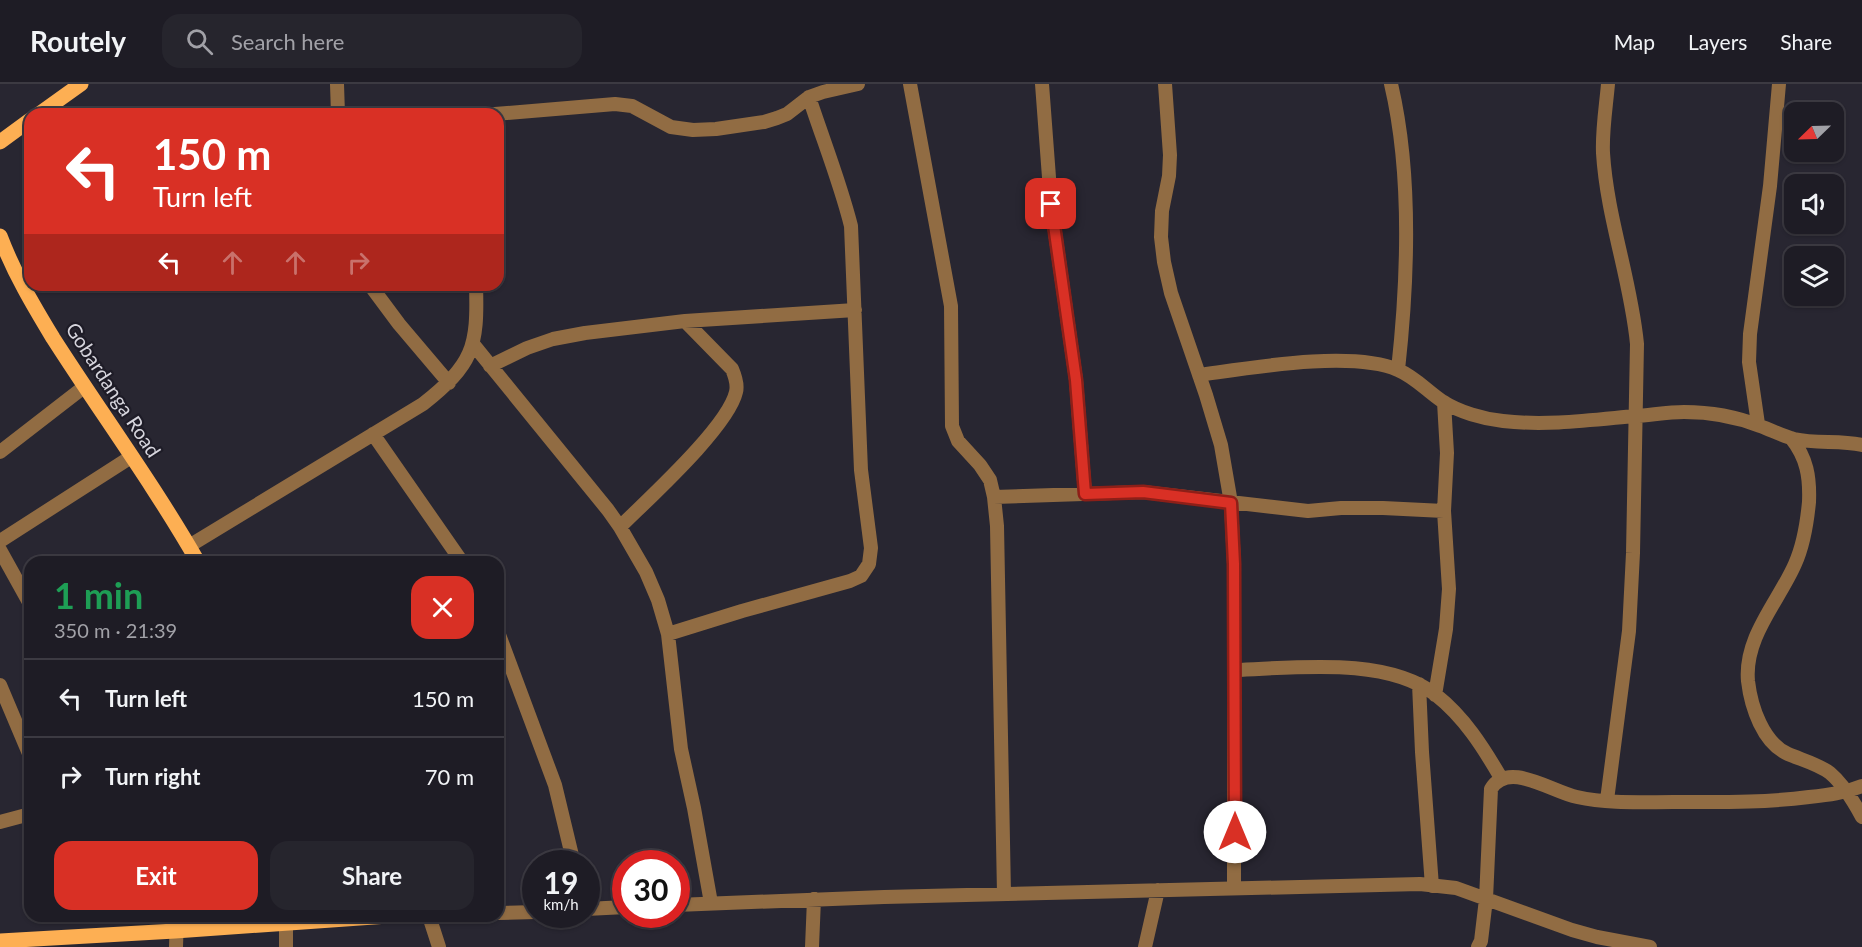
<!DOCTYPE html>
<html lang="en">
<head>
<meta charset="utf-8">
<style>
	:root { --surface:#1e1c25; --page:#26252d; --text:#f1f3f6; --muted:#a1a1a7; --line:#3c3a42; --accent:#d93025 }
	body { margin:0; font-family:Lato,sans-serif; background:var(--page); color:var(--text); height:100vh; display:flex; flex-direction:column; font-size:22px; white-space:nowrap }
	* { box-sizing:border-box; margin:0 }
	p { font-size:20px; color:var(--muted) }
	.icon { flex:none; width:33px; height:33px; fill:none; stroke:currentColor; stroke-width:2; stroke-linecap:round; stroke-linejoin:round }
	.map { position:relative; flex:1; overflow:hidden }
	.drawer { position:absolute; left:24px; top:472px; width:480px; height:366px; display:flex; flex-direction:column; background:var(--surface); border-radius:18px; box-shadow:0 2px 4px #0004,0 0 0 2px var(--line) }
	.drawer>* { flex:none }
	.hud { position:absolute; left:24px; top:24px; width:480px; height:183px; border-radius:18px; box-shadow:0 2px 4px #0004,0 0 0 2px var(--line); background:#d93025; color:#fff; overflow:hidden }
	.needle { width:39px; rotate:247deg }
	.buttons { position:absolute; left:1784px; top:18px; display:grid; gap:12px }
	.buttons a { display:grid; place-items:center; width:60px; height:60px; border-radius:12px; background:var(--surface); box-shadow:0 2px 4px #0004,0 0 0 2px var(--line); font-size:30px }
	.speed { position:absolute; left:522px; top:766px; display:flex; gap:12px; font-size:30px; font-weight:700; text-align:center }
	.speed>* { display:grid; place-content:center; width:78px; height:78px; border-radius:50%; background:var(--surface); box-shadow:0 2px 4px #0004,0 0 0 2px var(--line); line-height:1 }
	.speed small { font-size:15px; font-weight:400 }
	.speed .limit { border:9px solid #d22; background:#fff; color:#111 }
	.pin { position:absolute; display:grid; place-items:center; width:51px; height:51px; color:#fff; margin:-26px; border-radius:12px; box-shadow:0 3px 9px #0006 }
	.me { position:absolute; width:66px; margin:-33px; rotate:0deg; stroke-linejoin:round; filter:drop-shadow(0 0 4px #0008) }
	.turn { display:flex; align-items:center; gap:21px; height:126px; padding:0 30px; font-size:27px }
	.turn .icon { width:78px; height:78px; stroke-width:2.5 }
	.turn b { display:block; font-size:42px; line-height:51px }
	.lanes { display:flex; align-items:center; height:57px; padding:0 30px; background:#0003; justify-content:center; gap:30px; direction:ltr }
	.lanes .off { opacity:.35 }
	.round { display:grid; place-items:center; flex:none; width:63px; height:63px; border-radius:18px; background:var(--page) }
	.headline { display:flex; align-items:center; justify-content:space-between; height:102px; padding:0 30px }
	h1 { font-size:36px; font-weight:700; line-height:45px; color:#1e9e55 }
	.button { display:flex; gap:12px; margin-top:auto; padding:12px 30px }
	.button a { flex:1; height:69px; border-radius:18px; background:var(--accent); color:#fff; font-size:24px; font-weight:700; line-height:69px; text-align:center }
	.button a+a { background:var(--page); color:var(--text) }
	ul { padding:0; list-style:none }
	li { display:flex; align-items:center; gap:18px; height:78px; padding:0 30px; border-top:2px solid var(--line) }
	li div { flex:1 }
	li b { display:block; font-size:22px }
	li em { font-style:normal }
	header { display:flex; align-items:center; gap:36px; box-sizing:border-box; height:84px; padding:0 30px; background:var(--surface); border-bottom:2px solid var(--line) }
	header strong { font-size:28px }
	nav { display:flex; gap:33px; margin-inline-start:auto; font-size:21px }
	.search { width:420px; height:54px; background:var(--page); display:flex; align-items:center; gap:15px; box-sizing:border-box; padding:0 21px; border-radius:18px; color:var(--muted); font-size:22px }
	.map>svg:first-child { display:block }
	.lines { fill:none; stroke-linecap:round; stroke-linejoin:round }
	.minor { stroke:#916c43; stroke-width:14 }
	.major { stroke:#fdaf53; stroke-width:15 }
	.route-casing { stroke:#8d1f18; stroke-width:15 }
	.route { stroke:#d93025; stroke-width:10 }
	.labels { text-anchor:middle; stroke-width:4.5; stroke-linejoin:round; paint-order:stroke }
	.street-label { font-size:20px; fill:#d6d5dd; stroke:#1e1c27 }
</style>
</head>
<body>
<header>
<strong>Routely</strong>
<div class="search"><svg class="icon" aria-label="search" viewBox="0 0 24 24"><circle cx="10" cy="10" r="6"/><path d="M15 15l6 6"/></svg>Search here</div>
<nav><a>Map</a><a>Layers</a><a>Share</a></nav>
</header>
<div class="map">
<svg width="1862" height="863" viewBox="0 0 1862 863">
	<rect width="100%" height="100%" fill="#282631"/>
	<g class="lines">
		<path class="minor" d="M337,0L338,30
			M910,0L951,222L952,342L958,357L980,381L990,396L994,413L997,442L1004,810
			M1042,0L1051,120L1076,296L1085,410
			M1165,0L1170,71L1169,92L1162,127L1161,153L1164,178L1171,209L1206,311L1221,361L1231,419L1234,480V804
			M1391,0C1412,89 1408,195 1398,286
			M495,30L615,20L632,22L671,43L693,46L716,45L764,38L777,34L787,30L809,13L823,8L858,0
			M370,201L399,240L449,299
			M473,260L608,426L620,443L646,488L658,516L668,550L681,665L694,724L711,819
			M490,282L527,264L553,255L585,249L685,237L855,226
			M1199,291C1250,284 1351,266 1398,286C1415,293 1427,307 1442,317C1459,328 1483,335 1503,337C1546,342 1591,336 1635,332C1651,331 1668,328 1684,328C1709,328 1737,333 1760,342C1771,346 1783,352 1794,355C1817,360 1840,356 1862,361
			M1758,340L1749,278L1750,250L1770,102L1779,0
			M373,350L462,478
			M1791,354C1807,374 1810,393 1809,418C1807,439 1804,460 1795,480C1779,517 1744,553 1748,597C1751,623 1763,659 1788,670C1802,676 1818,680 1830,689C1843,700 1854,718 1862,733
			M0,368L84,303
			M994,413L1143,408L1308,427L1341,424H1383L1444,427
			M620,443C648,415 728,343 736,308C738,300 735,292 732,285L685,237
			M0,457L131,373
			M189,462L423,320C473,280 478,264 476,201
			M0,466L30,520
			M498,548L555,701L574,780
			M668,550L742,527L850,497L861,492L869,480L871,464L861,386L851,142C840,98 823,56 809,13
			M1235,586C1295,584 1386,572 1436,611C1464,633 1483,663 1501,694
			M1419,600L1422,668L1432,802
			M0,601L30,672
			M1435,611L1446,545L1449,505L1444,427L1447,369L1444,318
			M1607,716L1629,547L1633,469L1637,260C1631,196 1607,134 1603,69C1602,46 1606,23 1608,0
			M0,738L30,730
			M676,821L884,813L1420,800L1456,804L1572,846L1597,853L1650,863
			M586,825L626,823
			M498,829L536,828
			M429,832L439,863
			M286,839V863
			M176,863L177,832
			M812,863L814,815
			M1145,863L1158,806
			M1478,863L1481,857L1486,815L1491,705C1508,676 1552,708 1577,713C1608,720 1642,718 1673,718C1718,718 1763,719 1809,713C1828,711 1845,709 1862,702"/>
		<path class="major" d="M39,30L81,0
			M0,58L30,36
			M0,152C14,189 33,221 53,254C101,329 154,401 198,478
			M0,857L175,847L388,832"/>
	</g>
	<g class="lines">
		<g class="route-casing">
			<path id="route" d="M1051,120L1076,296L1085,410L1143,408L1231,419L1234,480L1235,748"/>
		</g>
		<use href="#route" class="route"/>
	</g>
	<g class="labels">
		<g class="street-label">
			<text transform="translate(113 306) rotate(57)" y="7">Gobardanga Road</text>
		</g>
	</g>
</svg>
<div class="buttons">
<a><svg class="needle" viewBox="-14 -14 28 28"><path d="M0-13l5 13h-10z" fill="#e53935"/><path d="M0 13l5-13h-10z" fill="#a1a1a7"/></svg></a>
<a><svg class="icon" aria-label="sound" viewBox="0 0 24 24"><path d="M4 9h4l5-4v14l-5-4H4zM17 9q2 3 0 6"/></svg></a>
<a><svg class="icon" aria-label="layers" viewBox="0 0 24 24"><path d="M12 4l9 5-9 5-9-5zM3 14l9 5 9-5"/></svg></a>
</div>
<div class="speed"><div>19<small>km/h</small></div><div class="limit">30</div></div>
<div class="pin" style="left:1051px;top:120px;background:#d93025"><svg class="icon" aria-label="arrive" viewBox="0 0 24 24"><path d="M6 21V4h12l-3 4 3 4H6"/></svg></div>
<svg class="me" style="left:1235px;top:748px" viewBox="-20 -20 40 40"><circle r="19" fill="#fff"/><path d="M0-13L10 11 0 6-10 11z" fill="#d93025"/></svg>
<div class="hud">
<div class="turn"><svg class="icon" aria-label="left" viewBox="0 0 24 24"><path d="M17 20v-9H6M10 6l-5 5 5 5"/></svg><div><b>150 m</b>Turn left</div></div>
<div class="lanes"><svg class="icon" aria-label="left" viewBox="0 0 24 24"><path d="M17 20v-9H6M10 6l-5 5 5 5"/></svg><svg class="icon off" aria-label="ahead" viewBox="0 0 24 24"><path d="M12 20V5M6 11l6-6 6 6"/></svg><svg class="icon off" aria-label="ahead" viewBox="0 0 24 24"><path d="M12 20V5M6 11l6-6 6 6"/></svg><svg class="icon off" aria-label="right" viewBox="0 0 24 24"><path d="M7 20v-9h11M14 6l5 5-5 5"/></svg></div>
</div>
<section class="drawer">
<div class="headline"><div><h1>1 min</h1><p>350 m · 21:39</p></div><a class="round" style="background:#d93025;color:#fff"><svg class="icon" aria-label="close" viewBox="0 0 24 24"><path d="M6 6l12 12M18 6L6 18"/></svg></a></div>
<ul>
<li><svg class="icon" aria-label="left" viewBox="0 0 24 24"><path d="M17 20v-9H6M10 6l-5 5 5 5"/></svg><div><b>Turn left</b></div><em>150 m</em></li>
<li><svg class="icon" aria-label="right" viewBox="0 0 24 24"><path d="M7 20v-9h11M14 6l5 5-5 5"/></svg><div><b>Turn right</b></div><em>70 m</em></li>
</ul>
<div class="button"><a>Exit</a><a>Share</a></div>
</section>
</div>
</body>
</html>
